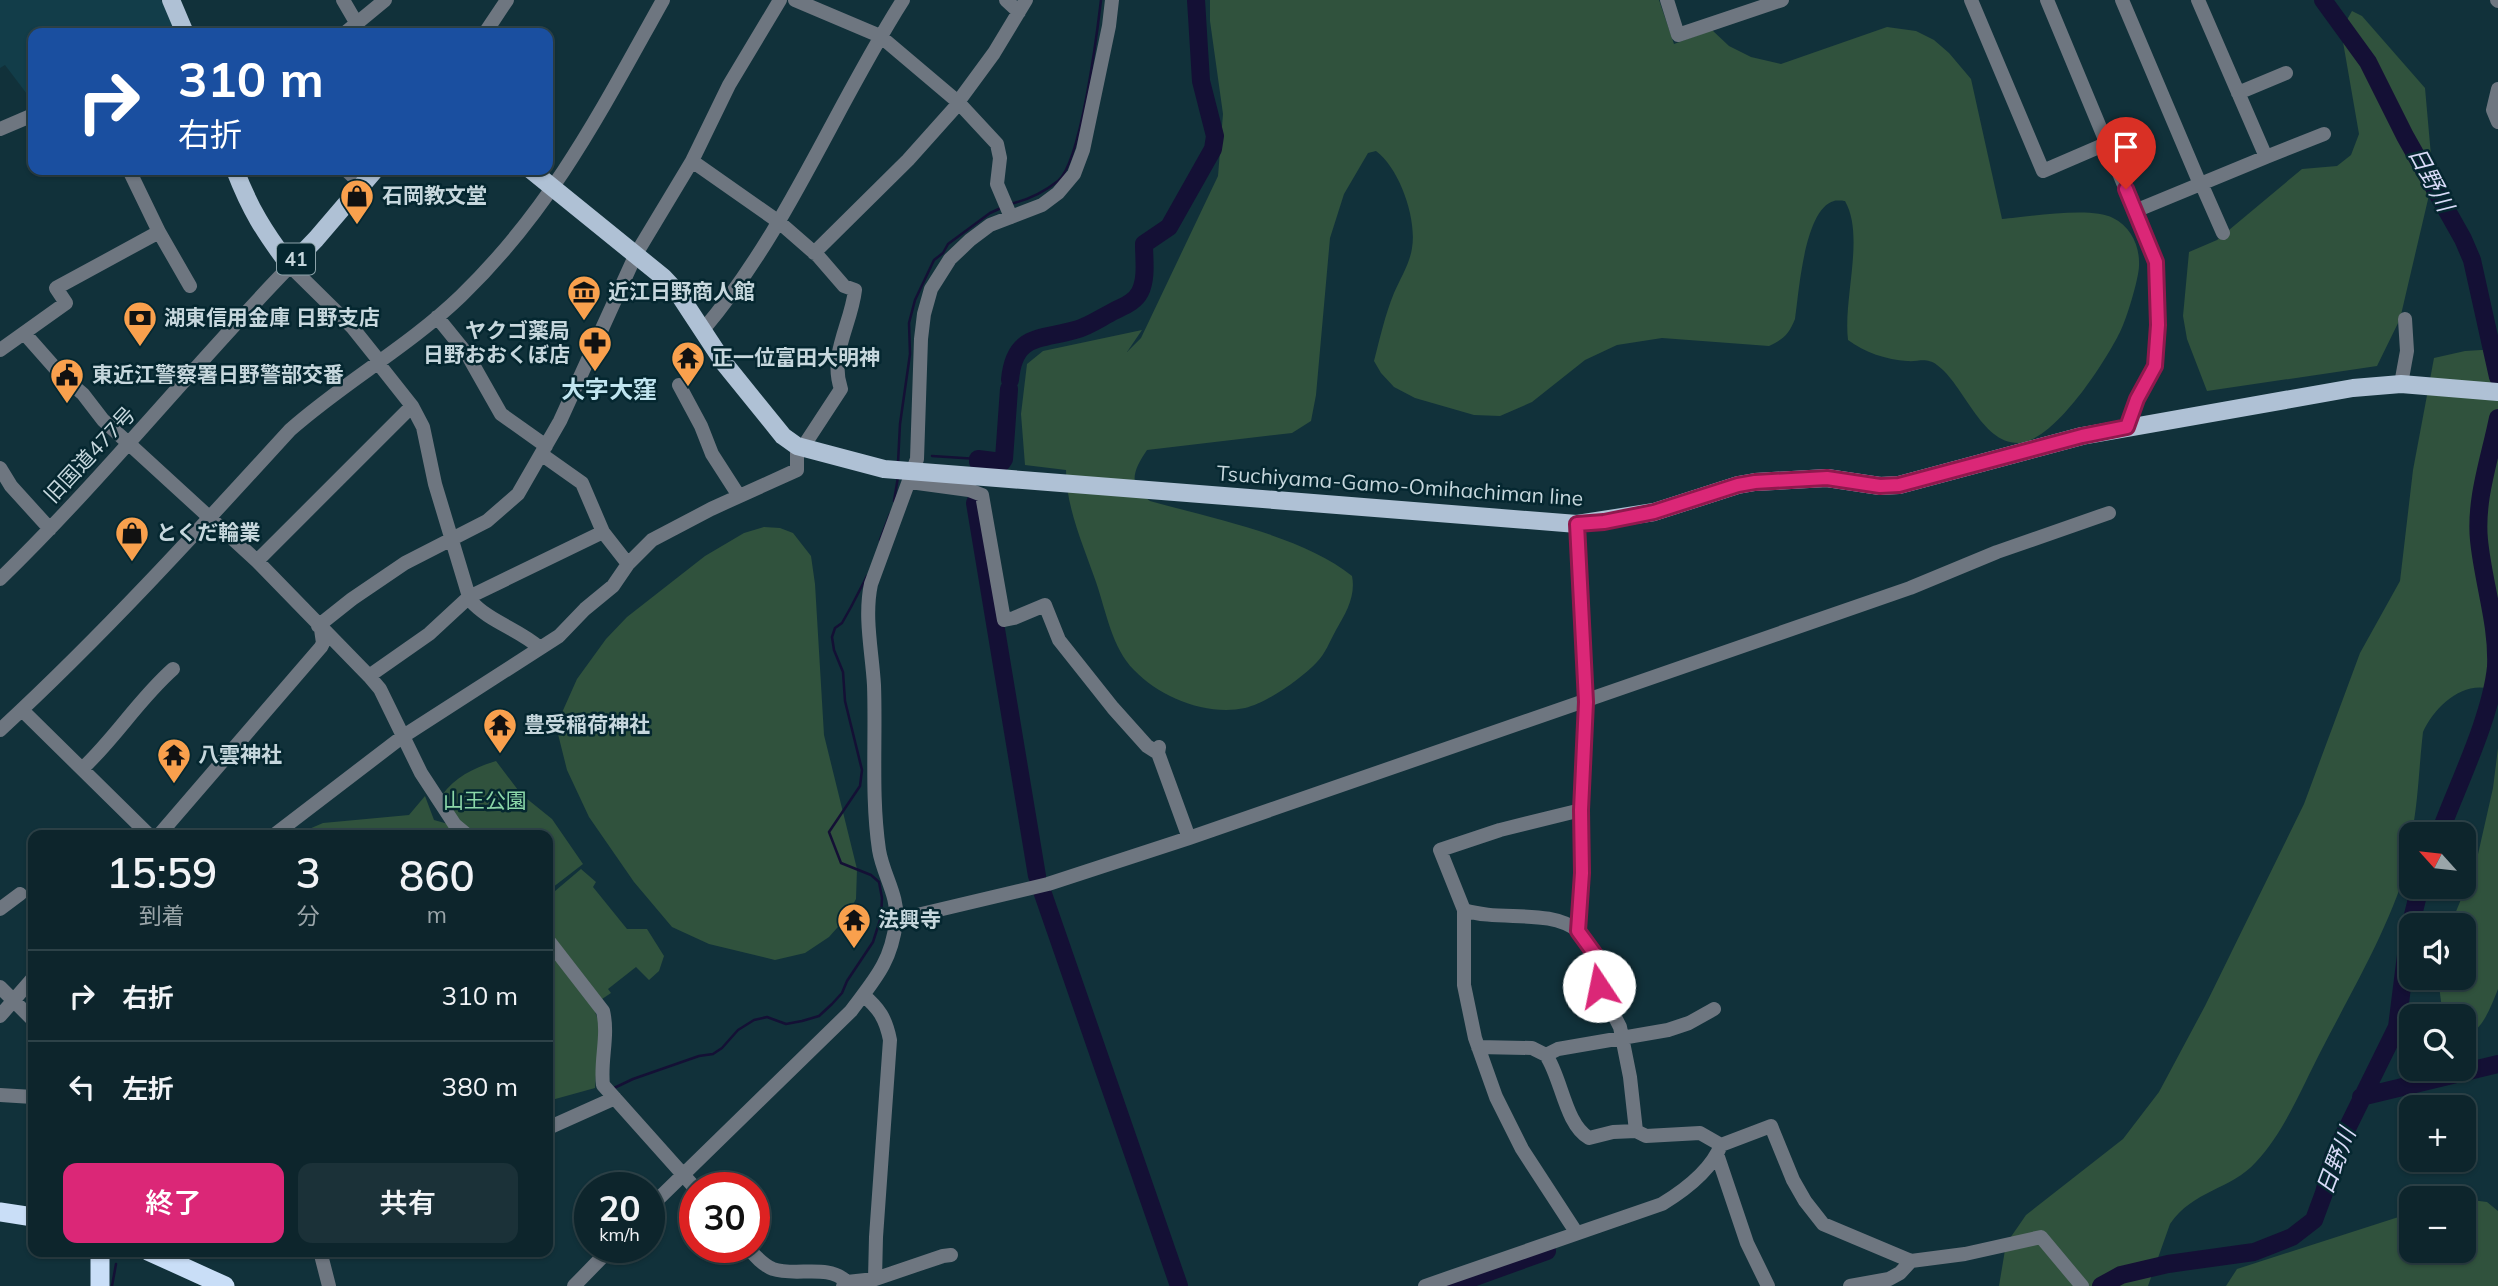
<!DOCTYPE html>
<html lang="ja">
<head>
<meta charset="utf-8">
<style>
	:root { --surface:#0d252c; --page:#1b3138; --text:#f1f3f6; --muted:#9aa5a9; --line:#2d4248; --accent:#db2777 }
	body { margin:0; font-family:Mulish,"Noto Sans JP",sans-serif; background:var(--page); color:var(--text); height:100vh; display:flex; flex-direction:column; font-size:26px; white-space:nowrap }
	* { box-sizing:border-box; margin:0 }
	p { font-size:23px; color:var(--muted) }
	.icon { flex:none; width:38px; height:38px; fill:none; stroke:currentColor; stroke-width:2; stroke-linecap:round; stroke-linejoin:round }
	.map { position:relative; flex:1; overflow:hidden }
	.drawer { position:absolute; left:28px; top:830px; width:525px; height:427px; display:flex; flex-direction:column; background:var(--surface); border-radius:14px; box-shadow:0 2px 5px #0004,0 0 0 2px var(--line) }
	.drawer>* { flex:none }
	.guide { position:absolute; left:28px; top:28px; width:525px; height:147px; border-radius:14px; box-shadow:0 2px 5px #0004,0 0 0 2px var(--line); background:#1a4fa0; color:#fff; overflow:hidden }
	.needle { width:46px; rotate:297deg }
	.buttons { position:absolute; left:2399px; top:822px; display:grid; gap:14px }
	.buttons a { display:grid; place-items:center; width:77px; height:77px; border-radius:14px; background:var(--surface); box-shadow:0 2px 5px #0004,0 0 0 2px var(--line); font-size:35px }
	.speed { position:absolute; left:574px; top:1172px; display:flex; gap:14px; font-size:35px; font-weight:700; text-align:center }
	.speed>* { display:grid; place-content:center; width:91px; height:91px; border-radius:50%; background:var(--surface); box-shadow:0 2px 5px #0004,0 0 0 2px var(--line); line-height:1 }
	.speed small { font-size:18px; font-weight:400 }
	.speed .limit { border:10px solid #d22; background:#fff; color:#111 }
	.pin { position:absolute; display:grid; place-items:center; width:60px; height:60px; color:#fff; margin:-72px -30px; border-radius:50% 50% 50% 0; rotate:-45deg; box-shadow:0 0 7px #0007 }
	.pin .icon { rotate:45deg }
	.me { position:absolute; width:77px; margin:-38px; rotate:349deg; stroke-linejoin:round; filter:drop-shadow(0 0 5px #0008) }
	.turn { display:flex; align-items:center; gap:24px; height:147px; padding:0 35px; font-size:32px }
	.turn .icon { width:91px; height:91px; stroke-width:2.5 }
	.turn b { display:block; font-size:49px; line-height:60px }
	.eta { display:flex; justify-content:space-evenly; align-items:center; height:119px; text-align:center }
	.eta b { font-size:42px; font-weight:600; line-height:49px }
	.button { display:flex; gap:14px; margin-top:auto; padding:14px 35px }
	.button a { flex:1; height:80px; border-radius:14px; background:var(--accent); color:#fff; font-size:28px; font-weight:600; line-height:80px; text-align:center }
	.button a+a { background:var(--page); color:var(--text) }
	ul { padding:0; list-style:none }
	li { display:flex; align-items:center; gap:21px; height:91px; padding:0 35px; border-top:2px solid var(--line) }
	li div { flex:1 }
	li b { display:block; font-size:26px }
	li em { font-style:normal }
	.map>svg:first-child { display:block }
	.built { fill:#123d49 }
	.green { fill:#30523d }
	.lines { fill:none; stroke-linecap:round; stroke-linejoin:round }
	.stream { stroke:#141035; stroke-width:2.5 }
	.river { stroke:#141035; stroke-width:18 }
	.minor { stroke:#6e7680; stroke-width:14 }
	.major { stroke:#afc1d5; stroke-width:18 }
	.highway { stroke:#c9def7; stroke-width:19 }
	.route-casing { stroke:#8e194d; stroke-width:18 }
	.route { stroke:#db2777; stroke-width:12 }
	.labels { text-anchor:middle; stroke-width:5; stroke-linejoin:round; paint-order:stroke }
	.shield { fill:#052730; stroke:#8ca2a9; stroke-width:2 }
	.shield-label { font-size:19px; font-weight:bold; fill:#c6d7dd }
	.poi-label { font-size:21px; font-weight:bold; fill:#c6d7dd; stroke:#052730; text-anchor:start }
	.street-label { font-size:21px; fill:#c6d7dd; stroke:#052730 }
	.park-label { font-size:21px; fill:#8bd7a8; stroke:#052730 }
	.water-label { font-size:23px; font-style:italic; fill:#d8daf7; stroke:#052730 }
	.quarter-label { font-size:24px; font-weight:bold; fill:#c0e4ef; stroke:#052730 }
</style>
</head>
<body>
<div class="map">
<svg width="2498" height="1286" viewBox="0 0 2498 1286">
	<rect width="100%" height="100%" fill="#11313a"/>
	<path class="built" d="M0,0H161L178,33H33V102L5,65L0,68Z"/>
	<path class="green" d="M1210,0H1659L1674,44L1712,30L1729,46L1751,57L1781,64L1887,27L1916,31L1934,40L1949,53L1971,79L2002,219C2029,217 2091,206 2113,218C2131,227 2140,246 2139,266C2139,278 2126,321 2120,332C2105,362 2055,441 2019,443C1981,444 1964,384 1937,365C1926,357 1919,362 1907,361C1887,360 1864,352 1848,340C1843,298 1865,236 1845,201C1844,201 1836,200 1834,201C1804,209 1799,293 1795,319C1789,334 1784,339 1769,346L1662,338L1617,345L1585,360L1532,402L1500,416L1474,415L1415,398L1394,387L1381,373L1374,361C1380,338 1385,315 1394,293C1400,279 1410,263 1412,248C1417,219 1400,169 1376,151L1368,153L1344,194L1330,238L1316,395L1311,421L1292,433L1147,450C1133,471 1127,485 1150,501C1211,518 1303,536 1352,576C1356,596 1346,613 1336,630C1330,641 1325,654 1317,662C1302,678 1267,703 1245,708C1207,716 1161,698 1134,670C1112,648 1106,611 1096,582C1084,547 1066,508 1066,470L1025,465L1021,414L1027,364L1043,351L1142,330L1127,352L1141,338L1218,176L1223,114L1210,21Z
		M2352,11L2362,16L2425,88L2433,178L2400,319L2377,366L2207,391L2187,339L2183,316L2189,252L2217,240L2302,169L2337,166L2351,155L2359,134L2343,42L2344,25Z
		M2498,349V692C2467,676 2435,705 2423,732C2419,766 2418,806 2411,837C2410,842 2412,848 2411,853C2393,921 2355,985 2323,1047C2303,1085 2285,1131 2256,1162C2231,1190 2193,1190 2170,1224L2148,1286H1999L2006,1244L2026,1215L2123,1139L2159,1092L2205,1006L2304,804L2360,653L2400,581L2413,470L2434,358L2465,351Z
		M764,527L780,528L793,533L811,556L815,584L824,735L857,869L856,899L845,919L829,937L805,953L775,960L709,944L672,927L634,882L589,817L567,770L556,726L577,679L606,639L627,617L705,556L744,533Z
		M2498,748V989C2491,1006 2483,1031 2464,1037V1017H2443L2438,978H2464V926H2450L2476,863L2493,788Z
		M496,761L521,794L552,819L583,864L548,891V835H475L458,822L442,795C456,776 474,768 496,761Z
		M425,796L434,820L452,825L460,835H295L323,823L409,815Z
		M581,869L596,882L593,887L627,929H647L664,956L659,971L649,980L636,967L608,989L611,993L602,999L548,935V897Z
		M548,947L594,1009L600,1025L595,1088L548,1101Z
		M2464,1199L2487,1202L2498,1211V1286H2226L2237,1269L2411,1213L2412,1251H2464Z"/>
	<g class="lines">
		<path class="stream" d="M1010,204C1028,200 1044,192 1058,181C1081,162 1097,34 1101,0
			M932,456L978,459
			M898,463L900,424L910,354L909,323L915,300L934,260L943,253L948,244L990,213L1001,208
			M894,501L898,477
			M880,540L890,514
			M612,1089L633,1079L699,1056L713,1054L722,1048L738,1030L754,1020L767,1017L786,1024L802,1021L819,1016L832,1004L842,993L847,981L873,942L881,917L882,898L879,882L871,875L841,863L829,832L860,786L862,770L845,701L843,672L834,650L832,637L835,628L842,623L851,607L867,576
			M112,1286L116,1264"/>
		<path class="river" d="M2323,0L2368,62L2405,136L2463,239L2472,260L2498,377
			M1010,380C1014,334 1039,340 1075,330C1088,327 1102,317 1114,311C1124,306 1135,302 1140,292C1147,278 1144,259 1144,244L1169,227L1213,149L1215,136L1201,81L1196,0
			M978,462V459L1002,462L1004,459L1009,389
			M975,503L1037,876
			M2439,835C2457,786 2491,718 2496,667C2498,624 2483,582 2479,540C2475,499 2490,458 2498,418
			M1042,891L1179,1286
			M2361,1097L2498,1064
			M1450,1286L1547,1251
			M2101,1286L2121,1275L2168,1264L2254,1252L2292,1237L2314,1220L2324,1193L2333,1157L2397,1027L2409,931L2420,887"/>
		<path class="minor" d="M343,0L357,24
			M795,0L880,36L958,102L997,144L1000,158L997,184L1011,217
			M1006,0L1019,12
			M1667,0L1678,35L1782,0
			M1971,0L2043,171L2108,143
			M2047,0L2156,262L2157,357L2155,366L2137,399L2127,427
			M2122,0L2200,184
			M2497,0L2498,1
			M345,33L385,0
			M485,33L507,0
			M2498,89L2493,110L2498,122
			M2238,93L2286,73
			M958,102L994,53L1026,0
			M0,129L33,115
			M2266,157L2324,134
			M692,161L779,222L818,256L844,286L855,290C851,325 829,354 841,389L803,447
			M346,170L362,185
			M2201,183L2223,233
			M2135,211L2266,157L2198,0
			M159,232L190,286
			M814,253L908,160L959,103
			M437,317L467,354L501,414L546,446
			M703,330C787,231 834,108 903,0
			M25,334L63,377L83,394L103,420L257,561L369,676L380,689L421,773L455,825L467,835
			M0,350L66,303L56,288L159,232L129,170
			M378,363L412,406L423,427L435,484L470,600C489,622 519,629 540,648
			M2401,384L2407,351L2405,319
			M679,385L701,426L712,454L739,496
			M541,454L582,483L603,532L628,564
			M0,468L11,486L50,529
			M910,482L969,490L982,495L1004,620L1014,618L1045,605L1059,640L1113,708L1147,746L1158,753
			M1577,524L1585,702L1581,810L1582,873L1578,931L1594,953L1599,986L1620,1027L1630,1077L1636,1131L1646,1136L1700,1133L1721,1145
			M257,561L412,406
			M0,579C102,480 191,368 290,266L352,327L380,362
			M318,626L352,599L405,563L487,521L518,494L560,421L636,254L692,161L729,85L780,0
			M369,676L429,634L469,597L603,532
			M22,710L149,835
			M0,730C102,636 196,533 290,430C344,382 408,347 461,296C553,207 602,109 663,0
			M1159,747L1158,753L1189,838
			M83,768C116,737 139,699 173,669
			M159,835L321,647L323,643L321,629
			M274,835L402,737L559,636L585,609L613,586L628,564L652,540L711,509L797,470V446
			M0,909L20,894
			M1464,910C1500,922 1550,908 1578,931
			M896,920L1048,884L1189,838L1910,588L1997,552L2109,513
			M548,940L603,1011C609,1036 600,1060 603,1085L695,1188
			M0,987L33,1020
			M0,1016L33,978
			M1478,1047L1532,1048L1546,1055L1558,1049L1668,1030L1689,1023L1714,1009
			M1546,1055C1562,1079 1565,1124 1589,1138L1613,1132L1636,1131
			M0,1095L33,1097
			M548,1128L615,1098
			M1717,1154L1747,1243L1768,1286
			M649,1208L851,1011C874,980 891,963 896,922C899,896 883,875 879,850C871,796 876,739 874,685C872,651 864,617 871,584L917,459L921,339L924,314L931,289L950,259L970,240L990,225L1042,205L1058,193L1074,174L1083,150L1109,26L1112,0
			M1576,1232L1522,1149L1496,1097L1475,1038L1464,985V910L1440,850L1500,830L1581,810
			M748,1248C755,1256 763,1265 773,1269C796,1277 828,1263 847,1282
			M320,1251L329,1286
			M875,1279L943,1256L951,1255
			M574,1286L611,1248
			M843,1286L847,1282L875,1279L876,1237L890,1040C886,1019 879,1008 863,995
			M1425,1286L1662,1204C1685,1190 1711,1171 1721,1145L1771,1126L1793,1180L1805,1201L1823,1224L1911,1261
			M1850,1286L1889,1279L1900,1273L1911,1261L1965,1254L2041,1237L2082,1286"/>
		<path class="major" d="M171,0L185,33
			M235,170C250,209 264,232 290,266L316,239L375,170
			M531,170L663,277L678,293L724,363L783,436L797,446L884,469L1577,524L1654,512L1738,485L1755,482L1827,478L1880,486L1899,485L2082,436L2353,388L2401,384L2498,392"/>
		<path class="highway" d="M0,1212L33,1217
			M148,1251L225,1286
			M100,1286V1251"/>
	</g>
	<g class="lines">
		<g class="route-casing">
			<path id="route" d="M1599,986L1594,953L1578,931L1582,873L1581,810L1586,702L1577,524L1604,522L1654,512L1738,485L1755,482L1827,478L1880,486L1899,485L2082,436L2127,427L2137,399L2155,366L2158,325L2156,262L2126,189"/>
		</g>
		<use href="#route" class="route"/>
	</g>
	<defs>
		<g id="shop-pin" transform="scale(1.75)"><path d="M0 17L-7.5 6A9.5 9.5 0 1 1 7.5 6Z" fill="#f9a04d" stroke="#052730"/><path d="M-5-2.5h2.3a2.7 3.5 0 0 1 5.4 0H5L5.5 6h-11ZM-1.5-2.5h3a1.5 2.3 0 0 0-3 0Z" fill="#111"/></g>
		<g id="museum-pin" transform="scale(1.75)"><path d="M0 17L-7.5 6A9.5 9.5 0 1 1 7.5 6Z" fill="#f9a04d" stroke="#052730"/><path d="M0-6L6-3V-2H-6V-3ZM-5-1h2V3h-2ZM-1-1h2V3h-2ZM3-1h2V3H3ZM-6 4H6V6H-6Z" fill="#111"/></g>
		<g id="bank-pin" transform="scale(1.75)"><path d="M0 17L-7.5 6A9.5 9.5 0 1 1 7.5 6Z" fill="#f9a04d" stroke="#052730"/><path d="M-6-4H6V4H-6ZM0-2.3a2.3 2.3 0 1 0 0 4.6a2.3 2.3 0 1 0 0-4.6Z" fill="#111"/></g>
		<g id="pharmacy-pin" transform="scale(1.75)"><path d="M0 17L-7.5 6A9.5 9.5 0 1 1 7.5 6Z" fill="#f9a04d" stroke="#052730"/><path d="M-2-6h4v4h4v4h-4v4h-4v-4h-4v-4h4Z" fill="#111"/></g>
		<g id="temple-pin" transform="scale(1.75)"><path d="M0 17L-7.5 6A9.5 9.5 0 1 1 7.5 6Z" fill="#f9a04d" stroke="#052730"/><path d="M0-6L5-2H3V0L6.5 2.5H4V6H1.5V3h-3V6H-4V2.5H-6.5L-3 0V-2H-5Z" fill="#111"/></g>
		<g id="civic-pin" transform="scale(1.75)"><path d="M0 17L-7.5 6A9.5 9.5 0 1 1 7.5 6Z" fill="#f9a04d" stroke="#052730"/><path d="M-.6-6.5H3V-4.5H.6V-3L4-1V1h2V6H-6V1h2V-1L-.6-3ZM-1.2 2.5V6h2.4V2.5Z" fill="#111"/></g>
	</defs>
	<g fill-rule="evenodd">
		<use href="#shop-pin" x="357" y="196"/>
		<use href="#museum-pin" x="584" y="292"/>
		<use href="#bank-pin" x="140" y="318"/>
		<use href="#pharmacy-pin" x="595" y="343"/>
		<use href="#temple-pin" x="688" y="358"/>
		<use href="#civic-pin" x="67" y="375"/>
		<use href="#shop-pin" x="132" y="533"/>
		<use href="#temple-pin" x="500" y="725"/>
		<use href="#temple-pin" x="174" y="755"/>
		<use href="#temple-pin" x="854" y="920"/>
	</g>
	<g class="labels">
		<rect class="shield" x="277" y="243.5" width="38" height="31" rx="5"/>
		<g class="shield-label">
			<text x="296" y="266">41</text>
		</g>
		<g class="poi-label">
			<text x="382" y="203">石岡教文堂</text>
			<text x="608" y="299">近江日野商人館</text>
			<text x="164" y="325">湖東信用金庫 日野支店</text>
			<text x="570" y="338" text-anchor="end">ヤクゴ薬局<tspan x="570" dy="24">日野おおくぼ店</tspan></text>
			<text x="712" y="365">正一位富田大明神</text>
			<text x="92" y="382">東近江警察署日野警部交番</text>
			<text x="156" y="540">とくだ輪業</text>
			<text x="524" y="732">豊受稲荷神社</text>
			<text x="198" y="762">八雲神社</text>
			<text x="878" y="927">法興寺</text>
		</g>
		<g class="street-label">
			<text transform="translate(90 455) rotate(-47)" y="7">旧国道477号</text>
			<text transform="translate(1400 486) rotate(4)" y="7">Tsuchiyama-Gamo-Omihachiman line</text>
		</g>
		<g class="park-label">
			<text x="485" y="808">山王公園</text>
		</g>
		<g class="water-label">
			<text transform="translate(2431 179) rotate(62)" y="8">日野川</text>
			<text transform="translate(2336 1161) rotate(-69)" y="8">日野川</text>
		</g>
		<g class="quarter-label">
			<text x="609" y="398">大字大窪</text>
		</g>
	</g>
</svg>
<div class="buttons">
<a><svg class="needle" viewBox="-14 -14 28 28"><path d="M0-13l5 13h-10z" fill="#e53935"/><path d="M0 13l5-13h-10z" fill="#9aa5a9"/></svg></a>
<a><svg class="icon" aria-label="sound" viewBox="0 0 24 24"><path d="M4 9h4l5-4v14l-5-4H4zM17 9q2 3 0 6"/></svg></a>
<a><svg class="icon" aria-label="search" viewBox="0 0 24 24"><circle cx="10" cy="10" r="6"/><path d="M15 15l6 6"/></svg></a>
<a>+</a>
<a>−</a>
</div>
<div class="speed"><div>20<small>km/h</small></div><div class="limit">30</div></div>
<div class="pin" style="left:2126px;top:189px;background:#d93025"><svg class="icon" aria-label="arrive" viewBox="0 0 24 24"><path d="M6 21V4h12l-3 4 3 4H6"/></svg></div>
<svg class="me" style="left:1599px;top:986px" viewBox="-20 -20 40 40"><circle r="19" fill="#fff"/><path d="M0-13L10 11 0 6-10 11z" fill="#db2777"/></svg>
<div class="guide">
<div class="turn"><svg class="icon" aria-label="right" viewBox="0 0 24 24"><path d="M7 20v-9h11M14 6l5 5-5 5"/></svg><div><b>310 m</b>右折</div></div>
</div>
<section class="drawer">
<div class="eta">
<div><b>15:59</b><p>到着</p></div>
<div><b>3</b><p>分</p></div>
<div><b>860</b><p>m</p></div>
</div>
<ul>
<li><svg class="icon" aria-label="right" viewBox="0 0 24 24"><path d="M7 20v-9h11M14 6l5 5-5 5"/></svg><div><b>右折</b></div><em>310 m</em></li>
<li><svg class="icon" aria-label="left" viewBox="0 0 24 24"><path d="M17 20v-9H6M10 6l-5 5 5 5"/></svg><div><b>左折</b></div><em>380 m</em></li>
</ul>
<div class="button"><a>終了</a><a>共有</a></div>
</section>
</div>
</body>
</html>
